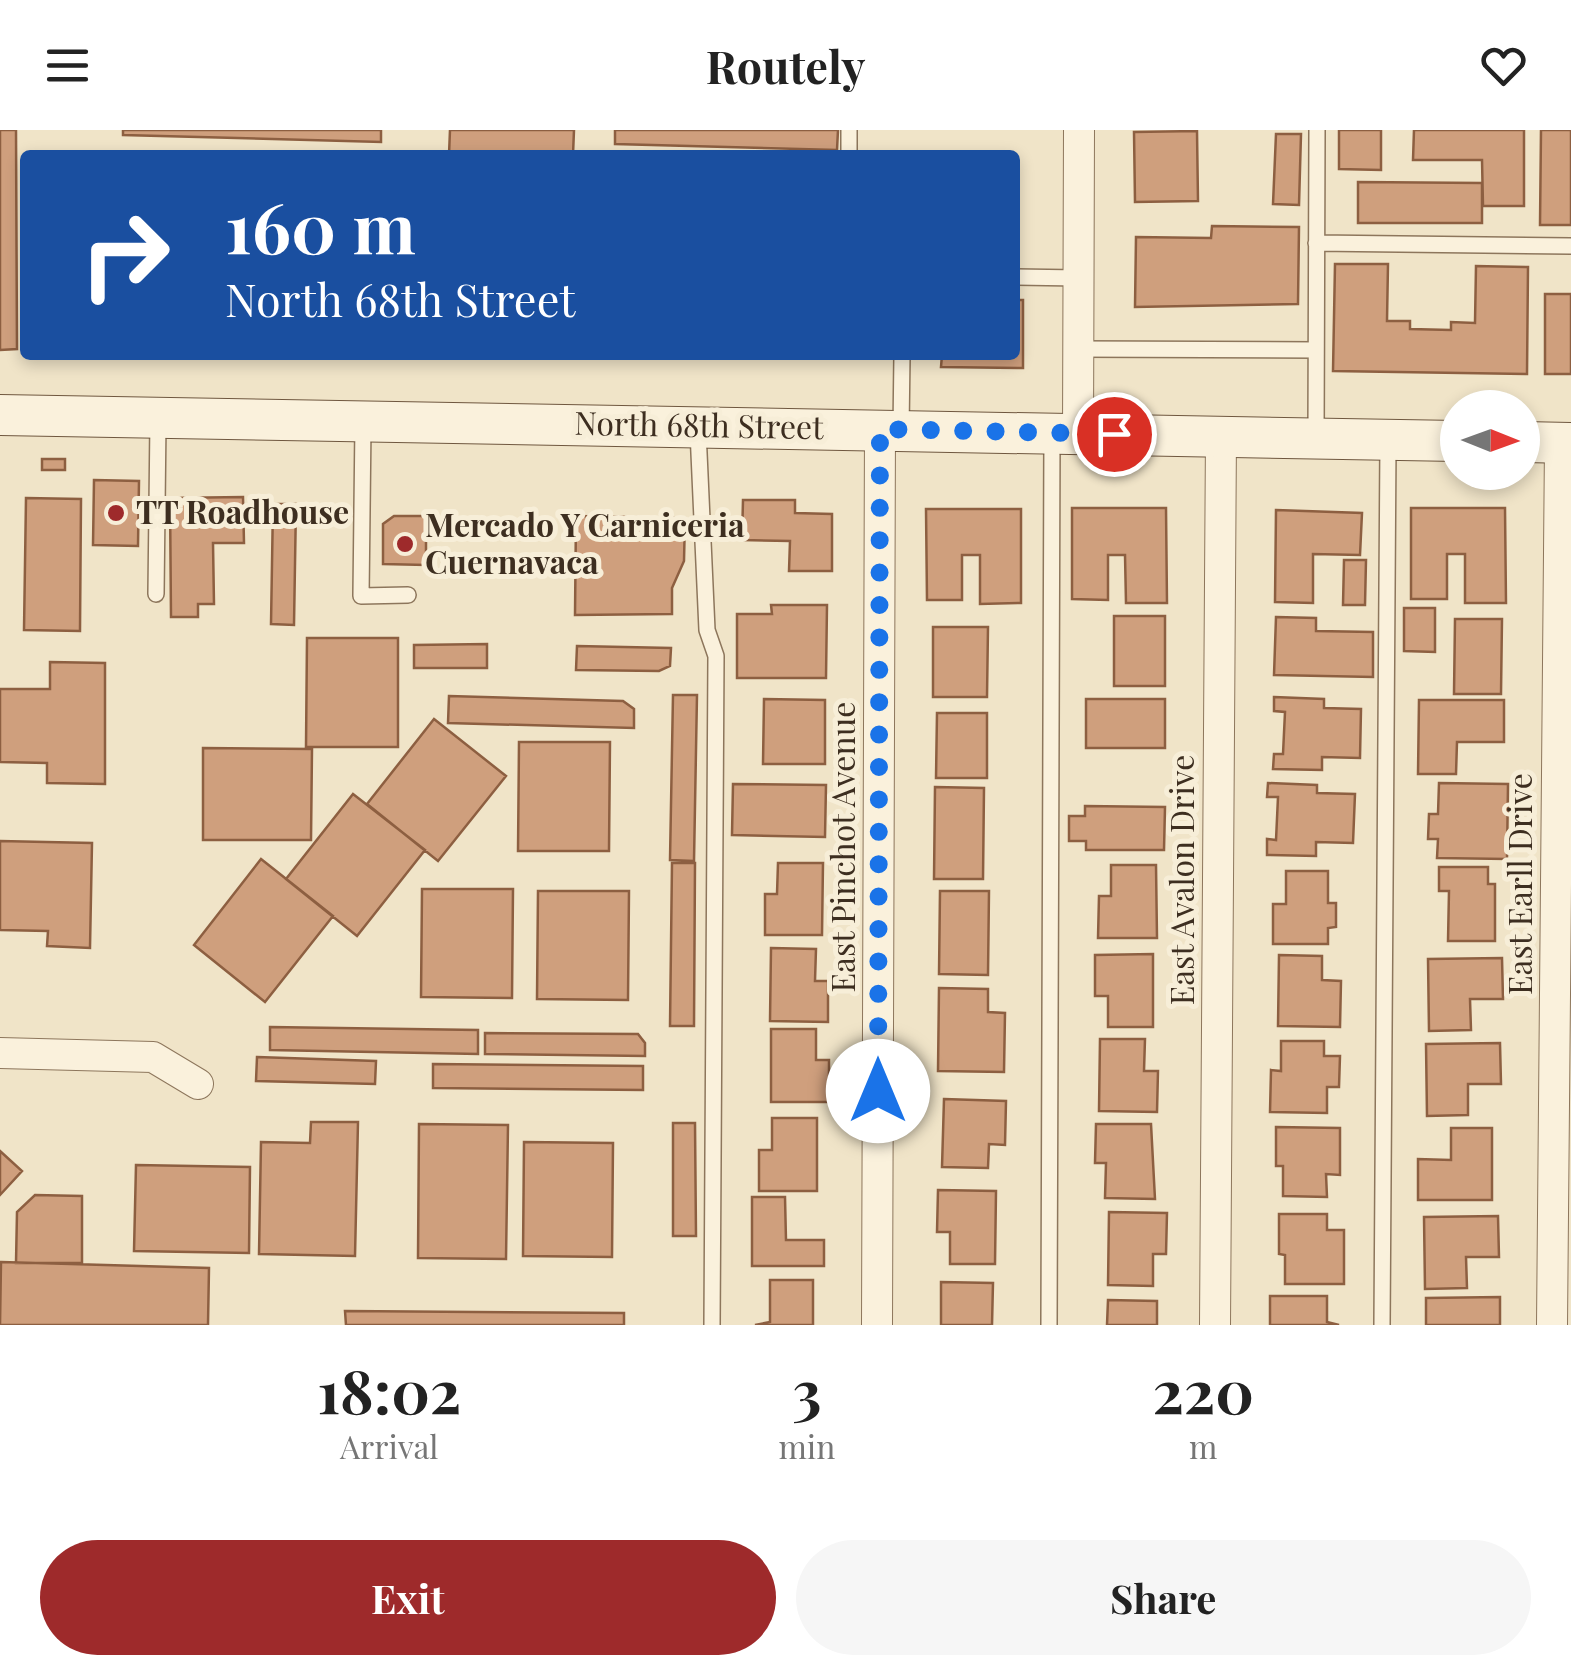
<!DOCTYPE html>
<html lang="en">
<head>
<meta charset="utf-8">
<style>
	:root { --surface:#fff; --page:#f6f6f6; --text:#222; --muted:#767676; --accent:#9e2a2b }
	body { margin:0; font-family:"Playfair Display",serif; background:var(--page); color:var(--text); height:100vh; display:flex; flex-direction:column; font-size:38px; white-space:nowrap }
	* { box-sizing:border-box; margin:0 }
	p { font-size:32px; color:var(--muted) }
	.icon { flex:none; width:55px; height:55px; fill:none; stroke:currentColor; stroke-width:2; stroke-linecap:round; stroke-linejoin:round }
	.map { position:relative; height:1195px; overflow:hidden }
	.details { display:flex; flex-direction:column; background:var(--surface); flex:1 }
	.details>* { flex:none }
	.banner { position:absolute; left:20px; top:20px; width:1000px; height:210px; border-radius:10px; box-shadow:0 5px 15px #0003; background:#1a4fa0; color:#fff; overflow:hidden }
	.needle { width:65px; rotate:91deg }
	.buttons { position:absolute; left:1440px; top:260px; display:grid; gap:20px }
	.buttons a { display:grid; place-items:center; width:100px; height:100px; border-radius:50%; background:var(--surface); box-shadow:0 5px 15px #0003; font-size:50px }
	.pin { position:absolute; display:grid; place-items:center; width:85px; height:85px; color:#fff; margin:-42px; border:5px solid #fff; border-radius:50%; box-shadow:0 2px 10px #0007 }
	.me { position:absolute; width:110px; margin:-55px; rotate:0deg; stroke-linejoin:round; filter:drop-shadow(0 0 8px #0008) }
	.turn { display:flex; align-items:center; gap:35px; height:210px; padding:0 40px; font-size:45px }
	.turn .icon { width:130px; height:130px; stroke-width:2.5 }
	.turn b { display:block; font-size:70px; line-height:85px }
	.eta { display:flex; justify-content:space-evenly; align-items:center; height:170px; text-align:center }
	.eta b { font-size:60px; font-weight:700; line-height:70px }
	.action { display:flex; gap:20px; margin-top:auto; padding:20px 40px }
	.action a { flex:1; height:115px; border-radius:60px; background:var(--accent); color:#fff; font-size:40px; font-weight:700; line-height:115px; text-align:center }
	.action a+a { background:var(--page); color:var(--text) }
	header { display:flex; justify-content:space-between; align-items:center; height:130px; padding:0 40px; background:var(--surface); font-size:45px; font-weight:700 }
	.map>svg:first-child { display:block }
	.building { fill:#cf9f7d; stroke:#8d5f41; stroke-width:2.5 }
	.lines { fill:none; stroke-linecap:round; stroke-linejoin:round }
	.lane-casing { stroke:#8d765c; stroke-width:18 }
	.street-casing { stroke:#8d765c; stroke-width:32 }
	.secondary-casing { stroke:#6f573f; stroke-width:42 }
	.lane { stroke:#faf1dc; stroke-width:15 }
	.street { stroke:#faf1dc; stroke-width:30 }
	.secondary { stroke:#faf1dc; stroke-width:40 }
	.route { stroke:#1a73e8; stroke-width:18; stroke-dasharray:0 32.4 }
	.poi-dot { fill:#9e2a2b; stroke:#f7eed8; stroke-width:4 }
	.labels { text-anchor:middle; stroke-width:10; stroke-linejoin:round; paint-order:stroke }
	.street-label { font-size:32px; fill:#3d2e20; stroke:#f7eed8 }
	.poi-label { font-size:32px; font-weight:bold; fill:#3d2e20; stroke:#f7eed8; text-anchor:start }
</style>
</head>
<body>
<header><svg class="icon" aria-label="menu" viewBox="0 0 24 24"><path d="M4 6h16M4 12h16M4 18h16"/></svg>Routely<svg class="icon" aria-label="heart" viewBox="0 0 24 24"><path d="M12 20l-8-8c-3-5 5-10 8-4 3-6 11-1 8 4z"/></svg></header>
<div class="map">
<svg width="1571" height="1195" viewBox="0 0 1571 1195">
	<rect width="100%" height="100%" fill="#f0e4c8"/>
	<path class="building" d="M0,0H16L17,219L0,220Z
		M123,0H381V12L123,5Z
		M450,0H574L573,25H449Z
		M615,0H838L837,20L615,14Z
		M1339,0H1381V40L1339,39Z
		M1414,0H1524V76H1483L1482,30H1413Z
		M1541,0H1571V95H1540Z
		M1197,1L1198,71L1135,72L1134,2Z
		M1276,4H1301L1299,75L1273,74Z
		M1358,52L1482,53V93H1358Z
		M1212,96L1299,97L1298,174L1135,177L1136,107L1211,108Z
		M1335,134H1388L1387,191H1410V199L1451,200V192L1475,193L1476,136L1528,137L1527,244L1333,241Z
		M1545,164H1571V244H1545Z
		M1015,170H1023V238L941,237L942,225H1015Z
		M42,329H65V340H42Z
		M94,350L139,351L138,416L93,415Z
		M243,367L244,413H213L214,474H198V487H171L170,368Z
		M26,368L81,369L80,501L24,500Z
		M743,370H795V383L832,384V441H789L790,411L742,410Z
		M273,374H296L294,495L271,494Z
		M1072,378H1166L1167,473H1126L1125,425H1108V470L1072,469Z
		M1411,378H1505L1506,473H1465V424H1447V469H1411Z
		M926,379H1021V473L980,474V425H962V470H927Z
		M1276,380L1362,383L1360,425L1313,424V473L1275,472Z
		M394,386H426V435L383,434V394Z
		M576,386L685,388L684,431L672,458V484L575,485Z
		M1344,430H1366L1365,475H1343Z
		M771,475H827L826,548H737V484H772Z
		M1404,478H1435V522L1404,521Z
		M1114,486H1165V556H1114Z
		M1276,487L1316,488V501L1373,502V547L1274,545Z
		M1455,489H1502L1501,564H1454Z
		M933,497H988L987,567H933Z
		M307,508H398V617H306Z
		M487,514V538H414V515Z
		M577,516L671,518L670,536L659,541L576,540Z
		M50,532L105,533V654L47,653V633L0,632V559H50Z
		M673,565H697L694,731L670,730Z
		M449,566L623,571L634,579V598L448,593Z
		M1274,567L1324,569V578L1361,579L1360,628L1322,627V640L1273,639L1274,624H1283L1285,582L1274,581Z
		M764,569L825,570V634H763Z
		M1086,569H1165V618H1086Z
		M1419,570H1504V612H1457L1456,644H1418Z
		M937,583H987V648H936Z
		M434,589L506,646L438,731L367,674Z
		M519,612H610L609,721H518Z
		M203,618L312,619L311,710H203Z
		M1268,653L1317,655V663L1355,664L1353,713L1316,712V726L1267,725V709L1276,710L1278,667H1267Z
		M1439,653L1508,654L1507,729L1437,728L1438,709H1428L1429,684H1438Z
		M733,654L826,655L825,707L732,705Z
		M935,657L984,658L983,749H934Z
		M353,664L425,720L357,806L286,749Z
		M1085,676L1165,677L1164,720H1086V711H1069V686H1085Z
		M0,711L92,713L90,818L47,816L48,801L0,800Z
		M261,729L333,786L265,872L194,815Z
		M672,733H695L694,896H670Z
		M778,733H823L822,805H765V764H777Z
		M1111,735H1156L1157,808H1098L1099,766H1111Z
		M1439,737H1488V754H1495V811H1448L1449,761H1439Z
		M1286,741H1328V773H1336V797L1328,798V814H1273V774H1286Z
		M422,759H513L512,868L421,867Z
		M538,761H629L628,870L537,869Z
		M940,761H989L988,845L939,844Z
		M771,818L816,819L815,851H828V892L770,891Z
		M1153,824V897H1108V866H1095V825Z
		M1279,825L1322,826V850L1341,851L1340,897L1278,896Z
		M1502,828L1503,869H1470L1471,900L1429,901L1428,829Z
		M939,858L988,859V882L1005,883L1004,942L938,941Z
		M270,897L478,900V924L270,920Z
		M771,899H816V930H829V972H771Z
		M485,903L638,904L645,913V926L485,924Z
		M1100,909H1145L1144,941H1158L1157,982L1099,981Z
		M1281,911H1324V926H1340L1339,957H1327V983L1270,982L1271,940L1281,941Z
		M1500,913L1501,954H1468V985L1427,986L1426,914Z
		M257,927L376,931L375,954L256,951Z
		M433,934L643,936V960L433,958Z
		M944,969L1006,971L1005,1015L989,1014L988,1038L942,1037Z
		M772,988H817V1061H759V1020H772Z
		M311,992H358L355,1126L259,1124L261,1012L310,1013Z
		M673,993H695L696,1106H673Z
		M419,994L508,995L506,1129L418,1128Z
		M1096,994H1151L1155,1069L1105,1068L1106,1033H1095Z
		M1276,997L1340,998V1045L1326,1044L1327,1067L1283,1066V1036H1276Z
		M1451,998H1492V1070H1418V1029L1451,1030Z
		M524,1012L613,1013L612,1127L523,1126Z
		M0,1021L22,1041L0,1065Z
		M136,1035L250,1037L249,1123L134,1121Z
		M938,1060L996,1061L995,1134H950V1102H937Z
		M35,1065L82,1066V1133H16L17,1082Z
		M752,1067H785L786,1110H824V1136H752Z
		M1109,1082L1167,1083L1166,1124H1153V1156L1108,1155Z
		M1279,1084H1327V1100H1344V1154H1285V1125L1279,1124Z
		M1498,1086L1499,1127H1466L1467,1158L1425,1159L1424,1087Z
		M1,1132L209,1138L208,1195H0Z
		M770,1150H813V1195H755L770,1192Z
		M941,1152L993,1153L992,1195H941Z
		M1270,1166H1327V1192L1339,1195H1270Z
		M1500,1167V1195H1426V1168Z
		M1108,1170L1157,1171V1195H1107Z
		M345,1181L624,1183V1195H346Z"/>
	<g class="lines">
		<g class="lane-casing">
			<path id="lane" d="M849,25V0
				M1316,113L1571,116
				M1015,147L1079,148
				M1078,219L1316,220
				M363,294L361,466L408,465
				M901,300L902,225
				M698,301L707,500L716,526L712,1195
				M1316,306L1317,0
				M156,464L158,291
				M1049,1195L1052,304
				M1382,1195L1388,313"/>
		</g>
		<g class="street-casing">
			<path id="street" d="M1078,304L1079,0
				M0,923L153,927L198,954
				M877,1195L880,299
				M1215,1195L1221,305
				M1552,1195L1560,313"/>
		</g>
		<g class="secondary-casing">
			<path id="secondary" d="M0,285L1458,311
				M1522,312L1571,313"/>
		</g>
		<use href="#lane" class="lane"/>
		<use href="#street" class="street"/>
		<use href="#secondary" class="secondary"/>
	</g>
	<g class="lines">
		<path class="route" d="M878,961L880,299L1114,304"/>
	</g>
	<g class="poi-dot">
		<circle cx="116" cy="383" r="10"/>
		<circle cx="405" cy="414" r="10"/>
	</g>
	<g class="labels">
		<g class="street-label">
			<text transform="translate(699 296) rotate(1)" y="11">North 68th Street</text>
			<text transform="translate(844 717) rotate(-90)" y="11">East Pinchot Avenue</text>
			<text transform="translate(1183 750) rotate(-90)" y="11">East Avalon Drive</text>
			<text transform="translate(1521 754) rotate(-90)" y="11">East Earll Drive</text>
		</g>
		<g class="poi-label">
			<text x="136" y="394">TT Roadhouse</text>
			<text x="425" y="407">Mercado Y Carniceria<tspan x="425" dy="37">Cuernavaca</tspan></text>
		</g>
	</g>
</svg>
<div class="buttons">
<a><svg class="needle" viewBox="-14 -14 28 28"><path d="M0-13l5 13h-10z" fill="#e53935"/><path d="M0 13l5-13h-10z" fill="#767676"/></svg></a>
</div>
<div class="pin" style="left:1114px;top:304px;background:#d93025"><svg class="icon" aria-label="arrive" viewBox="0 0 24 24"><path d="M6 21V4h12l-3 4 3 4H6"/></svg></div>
<svg class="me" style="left:878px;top:961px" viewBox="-20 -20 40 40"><circle r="19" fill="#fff"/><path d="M0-13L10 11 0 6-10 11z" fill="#1a73e8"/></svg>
<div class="banner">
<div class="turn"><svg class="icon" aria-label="right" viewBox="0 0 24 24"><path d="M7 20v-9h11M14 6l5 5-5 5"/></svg><div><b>160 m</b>North 68th Street</div></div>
</div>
</div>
<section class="details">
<div class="eta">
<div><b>18:02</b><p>Arrival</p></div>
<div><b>3</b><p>min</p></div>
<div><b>220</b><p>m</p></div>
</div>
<div class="action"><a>Exit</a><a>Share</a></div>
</section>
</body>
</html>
